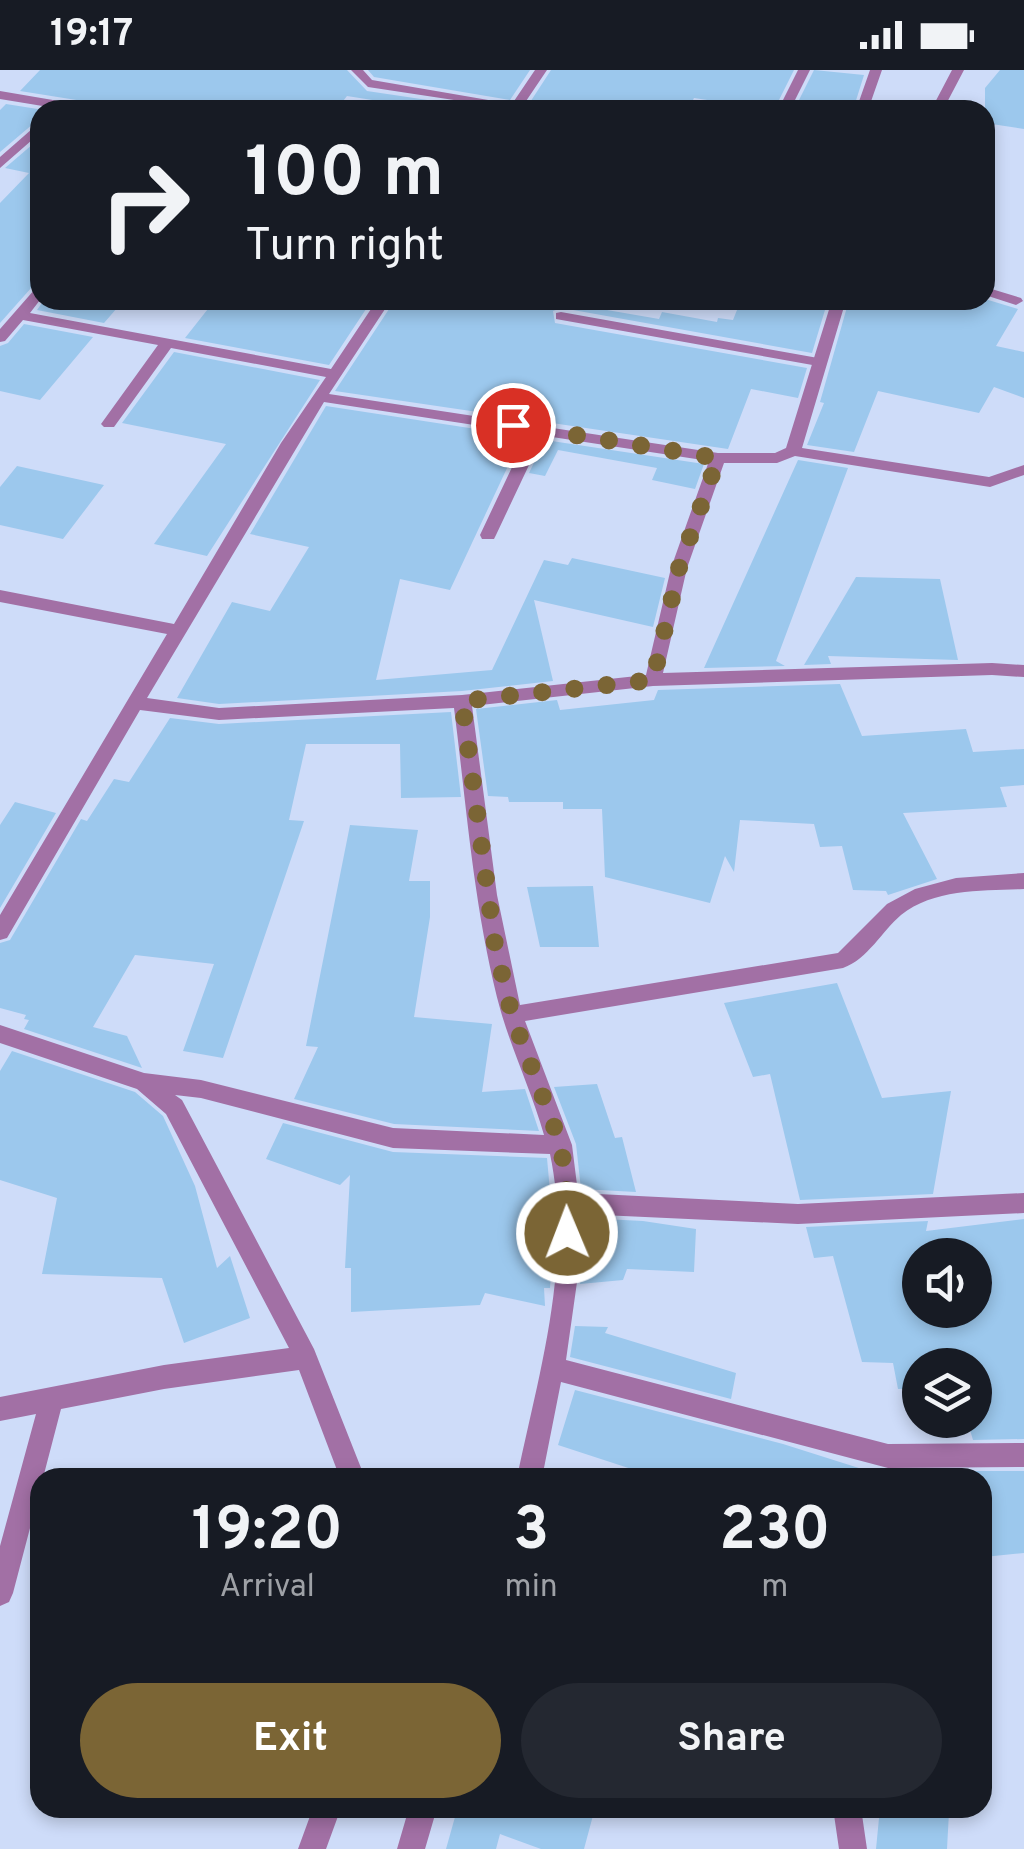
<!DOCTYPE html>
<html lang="en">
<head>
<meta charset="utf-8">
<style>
	:root { --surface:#171b24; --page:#242831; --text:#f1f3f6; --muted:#9ea1a6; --accent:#7b6535 }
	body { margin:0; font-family:Overpass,sans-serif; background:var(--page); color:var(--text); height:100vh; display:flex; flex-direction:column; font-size:38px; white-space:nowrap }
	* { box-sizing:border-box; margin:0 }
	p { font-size:32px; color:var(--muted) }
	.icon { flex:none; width:55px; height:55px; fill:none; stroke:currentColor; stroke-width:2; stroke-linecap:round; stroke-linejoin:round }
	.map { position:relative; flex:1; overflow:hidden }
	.panel { position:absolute; left:30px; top:1398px; width:962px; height:350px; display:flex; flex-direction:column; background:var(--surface); border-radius:30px; box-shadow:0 5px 15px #0003 }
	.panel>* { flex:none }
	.guide { position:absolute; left:30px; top:30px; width:965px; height:210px; border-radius:30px; box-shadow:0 5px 15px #0003; background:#171b24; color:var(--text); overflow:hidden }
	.tools { position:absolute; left:902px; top:1168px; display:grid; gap:20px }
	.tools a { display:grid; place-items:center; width:90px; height:90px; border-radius:50%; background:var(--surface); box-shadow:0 5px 15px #0003; font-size:50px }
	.pin { position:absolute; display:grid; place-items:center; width:85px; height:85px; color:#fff; margin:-42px; border:5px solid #fff; border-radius:50%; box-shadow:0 2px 10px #0007 }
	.me { position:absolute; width:110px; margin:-55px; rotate:359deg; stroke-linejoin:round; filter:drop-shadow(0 0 8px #0008) }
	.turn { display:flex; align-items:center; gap:35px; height:210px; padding:0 50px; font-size:45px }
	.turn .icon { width:130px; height:130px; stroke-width:2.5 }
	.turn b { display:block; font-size:70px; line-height:85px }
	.eta { display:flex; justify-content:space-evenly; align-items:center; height:170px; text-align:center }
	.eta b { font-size:60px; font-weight:700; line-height:70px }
	.primary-button { display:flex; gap:20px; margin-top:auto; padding:20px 50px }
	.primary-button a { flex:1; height:115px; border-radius:60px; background:var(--accent); color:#fff; font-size:40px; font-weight:700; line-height:115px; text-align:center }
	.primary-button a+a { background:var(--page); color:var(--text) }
	.status { display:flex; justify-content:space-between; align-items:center; height:70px; padding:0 50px; background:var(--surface); direction:ltr }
	.status svg { height:28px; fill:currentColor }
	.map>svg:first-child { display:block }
	.building { fill:#9cc8ed; fill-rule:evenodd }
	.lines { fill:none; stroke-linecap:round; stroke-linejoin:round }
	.service { fill:#a270a5; fill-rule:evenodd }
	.minor { fill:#a270a5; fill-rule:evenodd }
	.route { stroke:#7b6535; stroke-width:18; stroke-dasharray:0 32.4 }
</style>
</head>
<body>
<div class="status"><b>19:17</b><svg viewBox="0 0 49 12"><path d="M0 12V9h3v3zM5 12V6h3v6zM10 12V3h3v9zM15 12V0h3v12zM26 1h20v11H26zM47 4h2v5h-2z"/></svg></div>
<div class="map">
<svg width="1024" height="1779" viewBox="0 0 1024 1779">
	<rect width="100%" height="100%" fill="#cedcf9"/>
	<path class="building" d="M40,0H347L367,21L495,40H435L347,26L336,40H98L89,32L20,21Z
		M368,0H530L510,30L374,7Z
		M551,0H794L774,40L694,28L688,40H525Z
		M814,0L864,5L853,40H794Z
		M1000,0H1024V59L985,53V18Z
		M6,34L44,40H40V48L0,82V40Z
		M40,68V214L32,217L0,253V133L29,103L5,98Z
		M985,229L1018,239L996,276L1024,282V328L994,317L979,343L878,321L854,382L807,375L824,333L820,332L849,230H920L956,237L962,230Z
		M44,230H124L104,253L37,240Z
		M215,230H372L329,295L185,268Z
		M395,230H581L578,235L659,249L662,242L717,252L718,248L733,250L741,230H828L812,283L562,238L553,241L555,253L807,298L798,328L751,319L728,379L335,321Z
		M24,254L93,267L40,330L0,321V276L8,273Z
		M174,282L320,310L207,486L154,474L226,374L122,353Z
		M326,336L522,366L450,520L400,509L376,610L492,600L544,490L568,495L572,488L665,508L653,557L534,530L553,611L462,621L219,634L177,628L232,532L270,541L309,477L250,464Z
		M545,370L704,394L695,419L652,410L657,398L558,380L545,406L529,403Z
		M798,390L848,398L776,591L785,596L704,598Z
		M17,396L104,415L63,469L0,455V417Z
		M856,507L940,509L958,590L828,586L831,594L804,595Z
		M840,614L862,666L966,659L973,682L1024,679V715L1000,717L1007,737L903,743L937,809L888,825L886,821L853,820L842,776L820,777L814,754L740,750L734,802L725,786L710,833L605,807L602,739H563V732H509L508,727L488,726L476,639L557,630L560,640L654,630L658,620Z
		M451,642L461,727L401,728L400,674H306L289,750L304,751L223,988L183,981L214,894L135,885L93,957L127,966L142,998L24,959L29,950L24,949L26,945L0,938V873L10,870L81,749L87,751L114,709L129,712L170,648L219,654Z
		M15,732L56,743L0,838V755Z
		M350,755L418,760L409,811H430V847L414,947L492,954L482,1022L525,1019L539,1061L394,1054L294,1029L318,977L306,976Z
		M593,816L599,877H540L527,817Z
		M837,913L882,1028L951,1021L933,1124L800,1130L770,1004L753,1007L724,933Z
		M12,981L135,1022L163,1046L195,1116L217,1198L230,1186L250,1248L184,1273L162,1208L42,1204L57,1128L0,1110V1001Z
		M597,1014L615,1068L622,1067L636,1122L581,1119L576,1074L554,1017Z
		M283,1053L393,1082L547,1088L554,1166L550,1218H544L545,1236L485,1223L480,1235L351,1242V1198H345L350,1105L340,1115L266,1089Z
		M584,1148L643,1151L696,1159L694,1202L627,1199L623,1210L580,1214Z
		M1024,1149V1369L973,1370L967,1350H975V1295H920V1318L898,1319L893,1293L862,1292L833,1186L814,1188L806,1157L928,1151L926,1161ZM920,1185H975V1240H920Z
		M575,1256L608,1257L605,1263L736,1303L731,1329L570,1287Z
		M575,1320L783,1374L862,1399L861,1408H659L558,1375Z
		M975,1401H1024V1483L984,1487L982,1408H975Z
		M441,1738H595L584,1779H541L500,1764L496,1779H446L455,1747L440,1741Z
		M880,1738H929L949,1742L947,1779H876Z"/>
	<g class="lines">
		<path class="service" d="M561,242L818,288L825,292L818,296L556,249V243Z
			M538,354L546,359L496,465L494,469H482L480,465L530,359Z"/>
		<path class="minor" d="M351,0H363L372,10L512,34L535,0H547L520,40L368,17Z
			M798,0H810L790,40H778Z
			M870,0H882L868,40H856Z
			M952,0H964L943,40H931Z
			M0,21L88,36L94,40H67L0,29Z
			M40,52V63L0,98V87Z
			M985,217L1021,228L1023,231L1016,235L985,225Z
			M40,218V230L30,243L331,299L377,230H391L329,324L718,383H775L786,378L832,230H846L802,378L989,407L1024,395V405L990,417L795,386L777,393H724L687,498L663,603L992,593L1024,595V607L992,605L653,616L472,636L497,825L520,935L838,883L887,834L915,819L956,808L1024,803V819C984,821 935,818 901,845C882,861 868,889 843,898L525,951L572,1075L578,1123L798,1134L1024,1123V1143L798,1154L580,1144L579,1198L566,1290L888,1374L1024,1373V1397L888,1398L561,1312L542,1408H517C539,1302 573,1193 550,1084L393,1078L201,1028L175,1025L182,1030L314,1279L365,1408H340L299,1300L164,1319L61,1339L43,1408H40V1420L13,1523L9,1532L0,1536V1476L36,1344L0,1351V1327L164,1295L289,1278L166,1044L137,1019L0,973V955L144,1003L201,1010L393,1058L544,1065C532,1023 513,983 501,942C474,843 467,739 454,638L219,650L140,640L7,868L0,870V845L167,564L0,532V520L174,554L281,373L326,307L171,278L114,357H104L101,354L158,275L23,250L5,271L0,272V259L35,219ZM324,332L709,391L671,498L646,605L462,625L219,638L147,628Z
			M313,1738H341L326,1779H298Z
			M409,1738H437L425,1779H397Z
			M833,1738H861L867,1779H839Z"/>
	</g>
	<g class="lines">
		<path class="route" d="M513,355L718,388L679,498L653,610L462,631L495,875L512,945L561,1075L568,1133L567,1163"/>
	</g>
</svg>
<div class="tools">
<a><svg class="icon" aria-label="sound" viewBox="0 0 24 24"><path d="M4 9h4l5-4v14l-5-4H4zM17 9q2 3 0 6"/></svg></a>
<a><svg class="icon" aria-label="layers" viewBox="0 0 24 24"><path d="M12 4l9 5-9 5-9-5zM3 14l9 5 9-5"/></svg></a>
</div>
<div class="pin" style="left:513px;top:355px;background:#d93025"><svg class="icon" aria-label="arrive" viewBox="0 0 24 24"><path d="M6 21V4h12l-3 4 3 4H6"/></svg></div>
<svg class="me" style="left:567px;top:1163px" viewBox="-20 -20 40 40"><circle r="17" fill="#7b6535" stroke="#fff" stroke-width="3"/><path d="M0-11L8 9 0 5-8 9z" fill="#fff"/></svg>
<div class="guide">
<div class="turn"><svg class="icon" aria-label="right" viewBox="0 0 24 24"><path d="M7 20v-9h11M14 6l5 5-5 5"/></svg><div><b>100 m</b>Turn right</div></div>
</div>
<section class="panel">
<div class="eta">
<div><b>19:20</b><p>Arrival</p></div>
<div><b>3</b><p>min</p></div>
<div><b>230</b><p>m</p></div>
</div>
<div class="primary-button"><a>Exit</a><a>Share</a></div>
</section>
</div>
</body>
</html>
